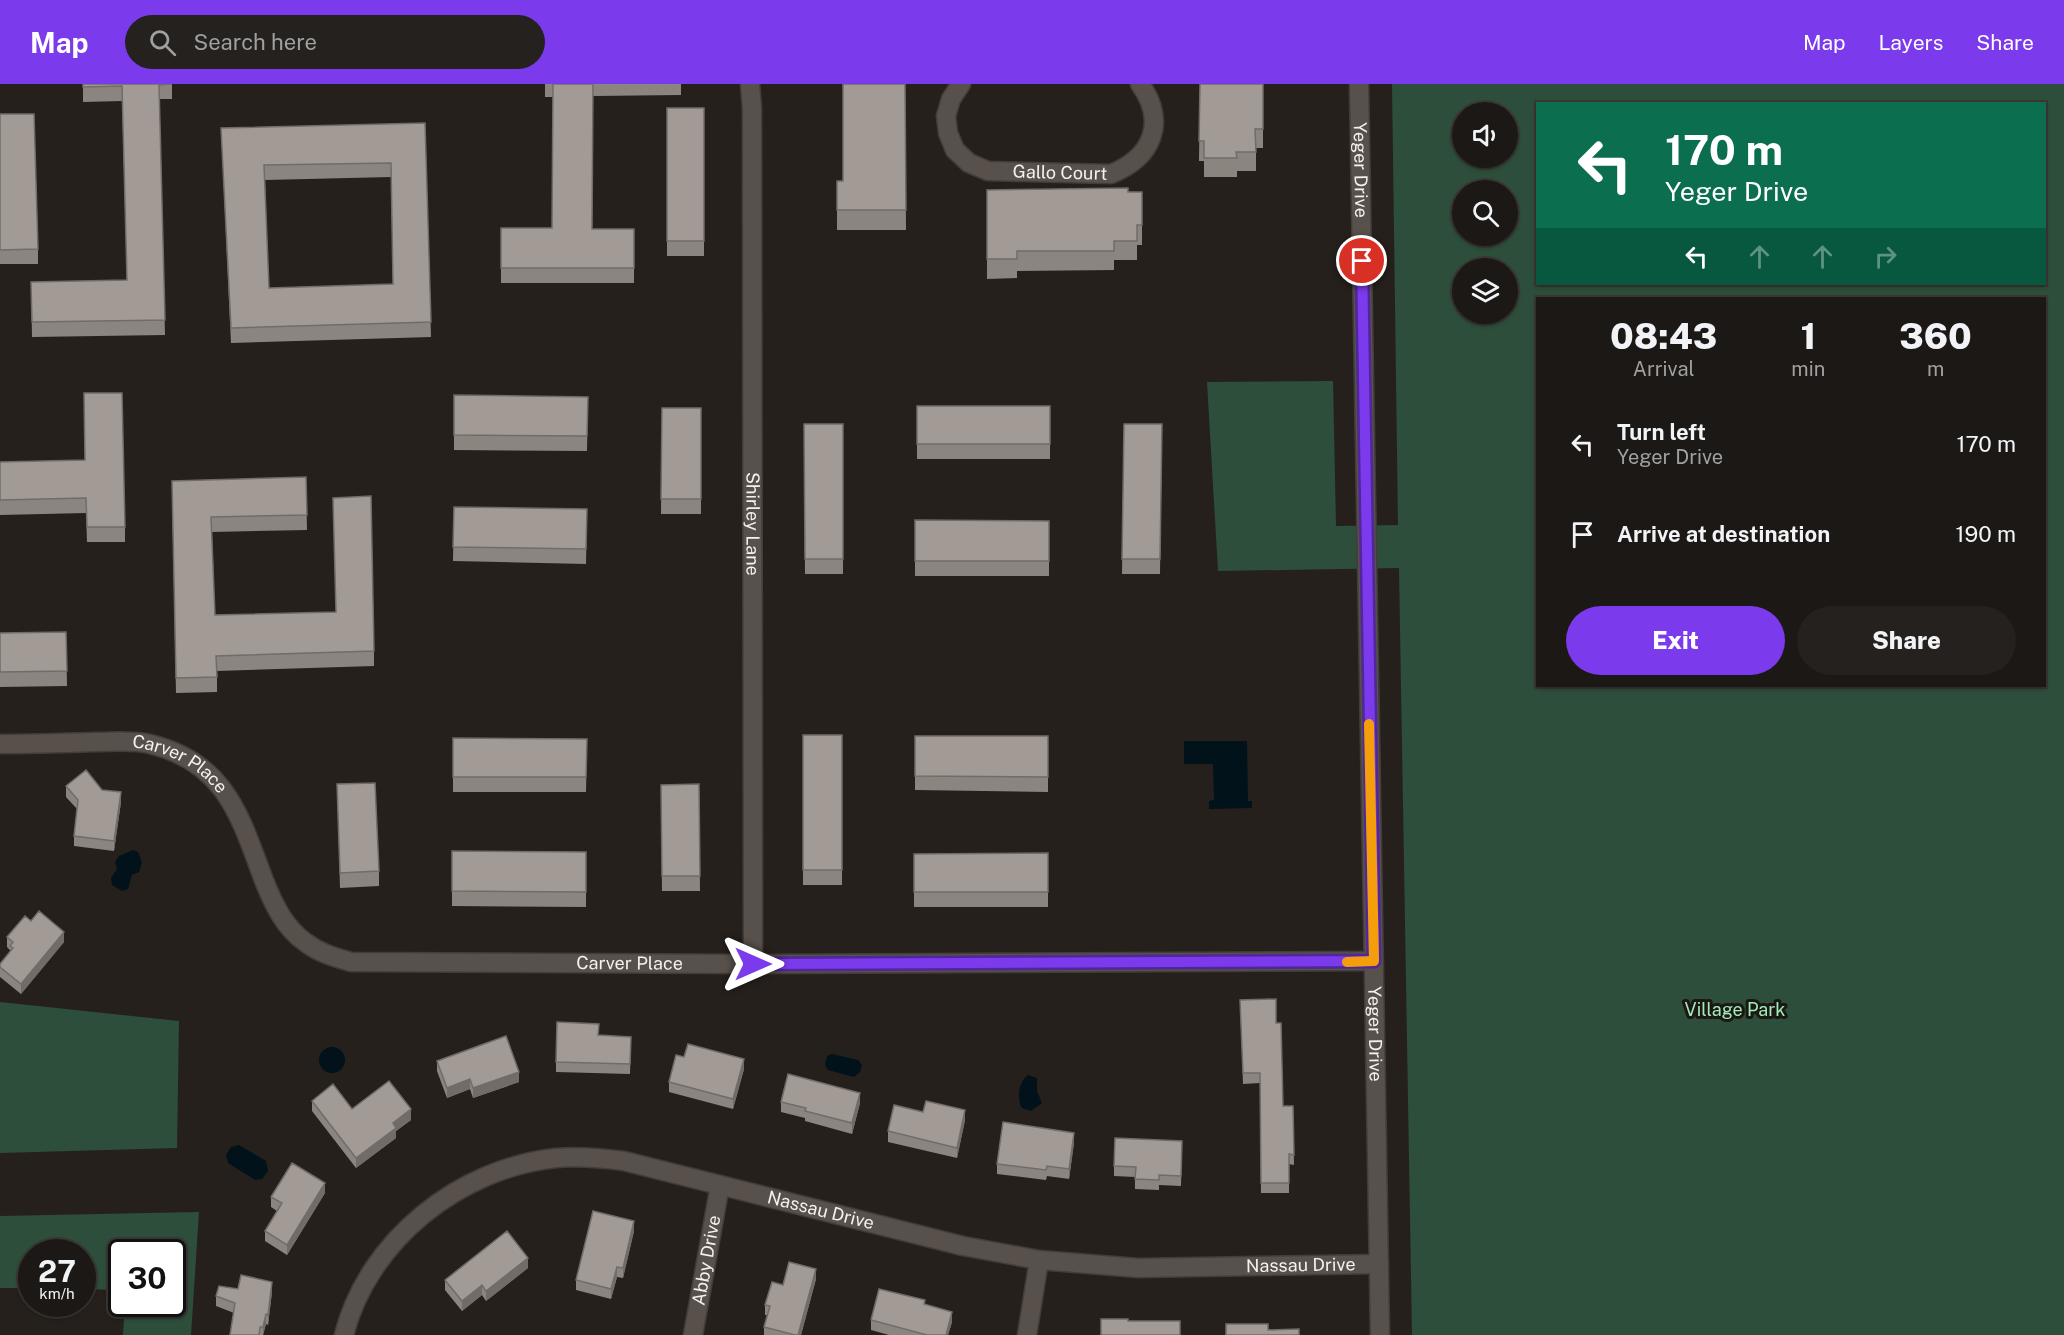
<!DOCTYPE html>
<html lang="en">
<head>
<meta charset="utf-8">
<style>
	:root { --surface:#1c1815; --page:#25211e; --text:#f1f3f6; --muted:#a0a0a0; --line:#3a3734; --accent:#7c3aed }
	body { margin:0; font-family:"Public Sans",sans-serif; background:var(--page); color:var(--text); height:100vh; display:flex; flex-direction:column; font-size:22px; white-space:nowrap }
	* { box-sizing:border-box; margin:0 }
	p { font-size:20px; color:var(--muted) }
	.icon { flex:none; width:33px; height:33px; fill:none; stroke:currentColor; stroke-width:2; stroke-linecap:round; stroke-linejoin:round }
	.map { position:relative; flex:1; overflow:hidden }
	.details { position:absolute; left:1536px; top:213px; width:510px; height:390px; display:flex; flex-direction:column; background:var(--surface); border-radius:0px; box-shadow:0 2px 4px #0004,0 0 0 2px var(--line) }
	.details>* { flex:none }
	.guide { position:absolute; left:1536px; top:18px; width:510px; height:183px; border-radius:0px; box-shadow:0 2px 4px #0004,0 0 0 2px var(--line); background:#0b6e4f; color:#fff; overflow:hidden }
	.fabs { position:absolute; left:1452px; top:18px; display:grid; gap:12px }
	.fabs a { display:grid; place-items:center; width:66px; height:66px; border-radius:50%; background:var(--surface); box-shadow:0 2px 4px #0004,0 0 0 2px var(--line); font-size:30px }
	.speed { position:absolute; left:18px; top:1155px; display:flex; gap:12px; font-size:30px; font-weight:700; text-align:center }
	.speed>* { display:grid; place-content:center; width:78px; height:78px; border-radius:50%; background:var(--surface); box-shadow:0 2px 4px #0004,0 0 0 2px var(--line); line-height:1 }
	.speed small { font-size:15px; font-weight:400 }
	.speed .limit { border:3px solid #111; border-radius:9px; background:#fff; color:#111 }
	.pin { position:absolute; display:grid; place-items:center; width:51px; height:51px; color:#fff; margin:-26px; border:3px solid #fff; border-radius:50%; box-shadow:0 2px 6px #0007 }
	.me { position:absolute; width:66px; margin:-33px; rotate:90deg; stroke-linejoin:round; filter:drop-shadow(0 0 4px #0008) }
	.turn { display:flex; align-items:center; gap:21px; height:126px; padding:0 30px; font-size:27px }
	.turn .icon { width:78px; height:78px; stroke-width:2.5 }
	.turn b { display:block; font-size:42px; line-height:51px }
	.lanes { display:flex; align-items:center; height:57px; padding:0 30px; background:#0003; justify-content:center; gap:30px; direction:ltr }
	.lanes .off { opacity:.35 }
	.eta { display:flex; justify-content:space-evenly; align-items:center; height:102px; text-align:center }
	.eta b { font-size:36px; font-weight:800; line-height:42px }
	.action { display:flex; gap:12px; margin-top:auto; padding:12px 30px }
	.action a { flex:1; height:69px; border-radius:36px; background:var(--accent); color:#fff; font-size:24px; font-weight:800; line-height:69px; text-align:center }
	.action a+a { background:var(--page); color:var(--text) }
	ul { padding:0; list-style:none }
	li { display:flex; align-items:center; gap:18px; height:90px; padding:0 30px }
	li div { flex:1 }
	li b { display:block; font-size:22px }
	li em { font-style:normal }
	header { display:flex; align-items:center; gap:36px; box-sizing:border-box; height:84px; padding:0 30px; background:var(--accent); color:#fff }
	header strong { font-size:28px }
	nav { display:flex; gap:33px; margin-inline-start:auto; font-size:21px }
	.search { width:420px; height:54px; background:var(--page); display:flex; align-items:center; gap:15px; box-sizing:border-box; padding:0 21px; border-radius:33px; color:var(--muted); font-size:22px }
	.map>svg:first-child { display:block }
	.green { fill:#2d4e3a; fill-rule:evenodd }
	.water { fill:#01121a }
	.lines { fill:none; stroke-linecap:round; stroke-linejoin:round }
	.street-casing { stroke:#413d39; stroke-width:21 }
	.street { stroke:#57504b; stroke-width:18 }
	.wall { fill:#8b8580; fill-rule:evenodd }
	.shaded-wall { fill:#716c68 }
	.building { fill:#a29b95; stroke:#716c68; stroke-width:1.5; fill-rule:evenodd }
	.route-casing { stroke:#51269a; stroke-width:15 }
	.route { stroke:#7c3aed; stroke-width:10 }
	.slow { stroke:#f59e0b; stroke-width:10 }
	.labels { text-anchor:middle; stroke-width:6; stroke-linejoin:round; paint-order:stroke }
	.street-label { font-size:18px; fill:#f4f1ed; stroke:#1c1712 }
	.park-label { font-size:18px; fill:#9dedba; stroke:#1c1712 }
</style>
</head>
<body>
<header>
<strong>Map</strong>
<div class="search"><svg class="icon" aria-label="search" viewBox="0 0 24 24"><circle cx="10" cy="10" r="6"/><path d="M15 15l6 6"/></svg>Search here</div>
<nav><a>Map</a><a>Layers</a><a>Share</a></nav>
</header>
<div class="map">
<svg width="2064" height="1251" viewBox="0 0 2064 1251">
	<rect width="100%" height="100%" fill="#26201c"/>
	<path class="green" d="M1392,0H2064V1251H1412L1399,484L1218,487L1207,298L1333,297L1336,442L1398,441ZM1538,20H2044V200H1538ZM1462,28H1508V74H1462ZM1462,106H1508V152H1462ZM1462,184H1508V230H1462ZM1538,214H2044V602H1538Z
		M0,918L179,937L177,1064L0,1069Z
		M199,1128L191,1251H123L125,1220H172V1168H122L121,1206L83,1205L82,1168H32L31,1204H0V1132Z"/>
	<path class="water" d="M1184,657H1247L1248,717H1252V724L1209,725V717L1214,716L1213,680H1184Z
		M133,766L138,768L142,779L139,788L132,791L128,805L122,807L112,801L111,794L117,785L115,778L119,772Z
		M319 976a13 13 0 1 1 26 0a13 13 0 1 1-26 0Z
		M832,970L858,976L862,981L860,988L854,993L828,986L825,981L827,972Z
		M1028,991L1037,994V1007L1042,1019L1031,1027L1022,1024C1016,1014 1019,997 1028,991Z
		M239,1061L266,1077L268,1087L262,1095L255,1096L228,1079L226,1071L231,1063Z"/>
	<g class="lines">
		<g class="street-casing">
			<g id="street">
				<path id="s1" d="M750,0L752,24L753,880"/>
				<path id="s2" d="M961,0L951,15L946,32L948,49L955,66L969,79L988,87L1111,90C1153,73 1167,38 1140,0"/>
				<path id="s3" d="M1359,0L1380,1251"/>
				<path id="s4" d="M0,660C32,660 64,659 96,658C113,658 133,656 150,660C227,679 240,733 265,799C274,821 285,844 305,858C319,869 334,873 351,878L753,880L1374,877"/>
				<path id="s5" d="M344,1251C368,1156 460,1084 556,1074C579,1072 601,1074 624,1077L963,1162L1039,1176L1138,1184L1379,1180"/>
				<path id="s6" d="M693,1251L720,1101"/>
				<path d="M1027,1251L1039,1176"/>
			</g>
		</g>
		<use href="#street" class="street"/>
	</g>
	<path class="wall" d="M83,0H172V15H159L165,251L32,253L31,198L127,196L122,17L83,18Z
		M545,0H681V11L593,12L592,145H634V199H501V144H552L553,13H545Z
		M905,0L906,146H837V97H843Z
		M1200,0H1263V64H1256V87H1237V93H1204V77H1199Z
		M667,24H704V172H667Z
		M0,30L38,165V180H0Z
		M425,39L431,253L231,259L221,44ZM391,93L393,200L269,204L265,96Z
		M987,106L1142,108V161H1137V176H1114V186L1017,187V194L987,195Z
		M454,311L588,313L587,367L454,366Z
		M917,322H1050V375H917Z
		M662,324H701V430H661Z
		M804,340H843V490H805Z
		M1124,340H1162L1160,490H1122Z
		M85,376L125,443V458H87L86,429L0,431V378Z
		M306,393L307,446L212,448L215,531L336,528L333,414L374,567V582L217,587V608L176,609L172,412Z
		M454,423L587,425L586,480L453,477Z
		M915,436L1049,437V492H915Z
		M66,548L67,602L0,603V549Z
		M803,651H842V801H803Z
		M915,652H1048V708L915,706Z
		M453,654L587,655L586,708H453Z
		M337,700L379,787V802L340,804Z
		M699,700L700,807H662L661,701Z
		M66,702L121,718L114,767L74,762V752L77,725L66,713Z
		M452,767L586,768V823L452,822Z
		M1048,769V823H914V770Z
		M31,837L64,858L21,910L0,893V880L10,868V866L7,863V853Z
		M1240,916L1276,939L1283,1022H1293L1294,1081L1289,1080V1109H1261L1260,999L1243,1000Z
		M599,951L631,953L630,990L556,988V978Z
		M437,977L519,998L473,1014L470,1005L447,1014L437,987Z
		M744,985L733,1025L669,1008V998Z
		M312,1017L352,1025L411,1036L396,1047V1054L356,1084L312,1027Z
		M781,1018L860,1019L852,1050L805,1037V1034L781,1028Z
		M923,1028L965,1036L957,1074L888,1058V1047Z
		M1182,1057L1181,1102L1159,1101V1106L1135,1105V1093L1114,1092V1082Z
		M1074,1059L1069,1095L1047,1092L1046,1096L997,1090V1080Z
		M325,1109L287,1171L265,1157V1147L277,1127L271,1123V1113Z
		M634,1147L623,1194L617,1193L611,1215L576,1206V1196Z
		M528,1184L486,1217L482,1211L462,1227L445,1206V1196Z
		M816,1195L801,1251H764V1243L767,1231H765V1221L783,1201Z
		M238,1205L272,1208L268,1241L266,1240L263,1251H230L234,1229L216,1222V1212Z
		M925,1221L952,1238L948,1251H889L871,1246V1236Z"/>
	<path class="shaded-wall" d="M121,708V718L114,767V757Z
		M64,848V858L21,910V900Z
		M744,975V985L733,1025V1015Z
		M519,988V998L473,1014V1004Z
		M470,995V1005L447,1014V1004Z
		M860,1009V1019L852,1050V1039Z
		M411,1025V1036L396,1047V1054L356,1084V1074L393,1039Z
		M965,1026V1036L957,1074V1064Z
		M1074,1049V1059L1069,1095V1085Z
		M325,1099V1109L287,1171V1161Z
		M634,1137V1147L623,1194V1184Z
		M528,1174V1184L486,1217V1207Z
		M617,1183V1193L611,1215V1205Z
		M816,1185V1195L801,1251H798Z
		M272,1198V1208L268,1241V1231Z
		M482,1201V1211L462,1227V1217Z
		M952,1228V1238L948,1251H946Z
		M266,1230V1240L263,1251V1243Z"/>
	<path class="building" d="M83,0H172L159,1L165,236L32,238L31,198L127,196L122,2L83,3Z
		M553,0H593L592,145H634V184H501V144H552Z
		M843,0H905L906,126H837V97H843Z
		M1200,0H1263V45H1255L1256,68H1236L1237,74H1204V57H1199Z
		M667,24H704V157H667Z
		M0,30H34L38,165L0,166Z
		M425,39L431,238L231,244L221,44ZM391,79L393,200L269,204L264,81Z
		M1128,104V108H1142V141H1137V157H1114V167H1017V175H987V106Z
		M84,309H122L125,443H87L86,414L0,416V378L85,376Z
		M454,311L588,313L587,352L454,351Z
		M917,322H1050V360H917Z
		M662,324H701V415H661Z
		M804,340H843V475H805Z
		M1124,340H1162L1160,475H1122Z
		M306,393L307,431L211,433L215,531L336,528L333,414L371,412L374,567L216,572L217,593L176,594L172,397Z
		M454,423L587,425L586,465L453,463Z
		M915,436L1049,437V477H915Z
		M66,548L67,587L0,588V549Z
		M803,651H842V786H803Z
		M915,652H1048V693L915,692Z
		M453,654L587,655L586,693H453Z
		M86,686L102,706L121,708L114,757L74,752L78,716L66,702Z
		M375,699L379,787L340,789L337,700Z
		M699,700L700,792H662L661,701Z
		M452,767L586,768V808L452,807Z
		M1048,769V808H914V770Z
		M39,827L64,848L21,900L0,883V880L13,864L10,862L13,858L7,853L25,832L31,837Z
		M1276,915V939H1281L1283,1022H1293L1294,1071L1289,1070V1099H1261L1260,989H1243L1240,916Z
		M557,938L599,940L598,951L631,953L630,980L556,978Z
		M506,952L519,988L473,1004L470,995L447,1004L437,977Z
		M688,960L744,975L733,1015L669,998L676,971L684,973Z
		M788,990L860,1009L852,1039L805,1027L806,1024L781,1018Z
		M389,997L411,1025L393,1039L396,1044L356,1074L312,1017L333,1000L352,1025Z
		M926,1017L965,1026L957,1064L888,1047L894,1021L923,1028Z
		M1003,1038L1074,1049L1069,1085L1047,1082L1046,1086L997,1080Z
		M1115,1054L1182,1057L1181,1092L1159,1091V1096L1135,1095L1136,1083L1114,1082Z
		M292,1079L325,1099L287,1161L265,1147L282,1119L271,1113Z
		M593,1127L634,1137L623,1184L617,1183L611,1205L576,1196Z
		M507,1147L528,1174L486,1207L482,1201L462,1217L445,1196Z
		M789,1178L816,1185L798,1251H795L764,1243L770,1222L765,1221L772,1198L783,1201Z
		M241,1191L272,1198L268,1231L266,1230L263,1243H260L259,1251H230L235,1219L216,1212L219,1202L238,1205Z
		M879,1205L925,1216L924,1220L952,1228L946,1251H927L871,1236Z
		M1101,1235H1128V1237H1180V1251H1101Z
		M1226,1240H1268V1246L1299,1245V1251H1226Z"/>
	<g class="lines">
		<g class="route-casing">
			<path id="route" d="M753,880L1374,877L1362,177"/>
		</g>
		<use href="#route" class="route"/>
		<path class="slow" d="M1347,878L1374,877L1369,640"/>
	</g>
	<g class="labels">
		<g class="street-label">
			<text dy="6" stroke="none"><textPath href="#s3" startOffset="86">Yeger Drive</textPath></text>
			<text dy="6" stroke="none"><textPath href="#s2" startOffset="183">Gallo Court</textPath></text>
			<text dy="6" stroke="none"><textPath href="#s1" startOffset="440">Shirley Lane</textPath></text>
			<text dy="6" stroke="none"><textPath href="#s4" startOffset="186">Carver Place</textPath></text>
			<text dy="6" stroke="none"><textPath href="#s4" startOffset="742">Carver Place</textPath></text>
			<text dy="6" stroke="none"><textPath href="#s3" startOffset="950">Yeger Drive</textPath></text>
			<text dy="6" stroke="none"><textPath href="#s5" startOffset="564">Nassau Drive</textPath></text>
			<text dy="6" stroke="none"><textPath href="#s6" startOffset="76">Abby Drive</textPath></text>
			<text dy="6" stroke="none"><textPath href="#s5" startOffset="1050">Nassau Drive</textPath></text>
		</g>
		<g class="park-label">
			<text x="1735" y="932">Village Park</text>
		</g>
	</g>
</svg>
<div class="fabs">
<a><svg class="icon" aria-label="sound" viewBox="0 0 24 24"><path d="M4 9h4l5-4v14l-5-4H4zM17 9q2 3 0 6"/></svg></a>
<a><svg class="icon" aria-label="search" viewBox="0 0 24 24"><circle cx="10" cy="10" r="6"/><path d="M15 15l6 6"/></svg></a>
<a><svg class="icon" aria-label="layers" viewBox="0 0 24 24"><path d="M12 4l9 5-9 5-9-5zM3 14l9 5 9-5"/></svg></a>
</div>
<div class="speed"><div>27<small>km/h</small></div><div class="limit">30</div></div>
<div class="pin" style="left:1362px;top:177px;background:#d93025"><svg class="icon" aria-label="arrive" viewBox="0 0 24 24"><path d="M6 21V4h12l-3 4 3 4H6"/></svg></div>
<svg class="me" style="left:753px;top:880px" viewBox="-20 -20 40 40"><path d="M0-17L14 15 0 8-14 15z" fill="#7c3aed" stroke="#fff" stroke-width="4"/></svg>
<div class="guide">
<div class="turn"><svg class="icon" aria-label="left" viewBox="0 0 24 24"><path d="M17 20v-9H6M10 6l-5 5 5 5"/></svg><div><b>170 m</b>Yeger Drive</div></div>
<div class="lanes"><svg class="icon" aria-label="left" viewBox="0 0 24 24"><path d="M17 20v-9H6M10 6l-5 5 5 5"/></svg><svg class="icon off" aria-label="ahead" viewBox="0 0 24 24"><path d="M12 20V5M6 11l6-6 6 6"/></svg><svg class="icon off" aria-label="ahead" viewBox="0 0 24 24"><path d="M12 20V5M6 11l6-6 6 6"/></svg><svg class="icon off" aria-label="right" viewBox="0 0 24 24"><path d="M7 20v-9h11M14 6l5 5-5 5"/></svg></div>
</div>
<section class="details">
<div class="eta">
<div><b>08:43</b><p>Arrival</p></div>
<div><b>1</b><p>min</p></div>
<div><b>360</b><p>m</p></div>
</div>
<ul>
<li><svg class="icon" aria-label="left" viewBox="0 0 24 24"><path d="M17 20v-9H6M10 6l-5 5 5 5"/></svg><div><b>Turn left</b><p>Yeger Drive</p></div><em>170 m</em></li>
<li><svg class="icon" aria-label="arrive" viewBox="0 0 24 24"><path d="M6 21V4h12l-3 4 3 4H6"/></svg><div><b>Arrive at destination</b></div><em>190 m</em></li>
</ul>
<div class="action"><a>Exit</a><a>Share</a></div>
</section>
</div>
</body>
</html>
